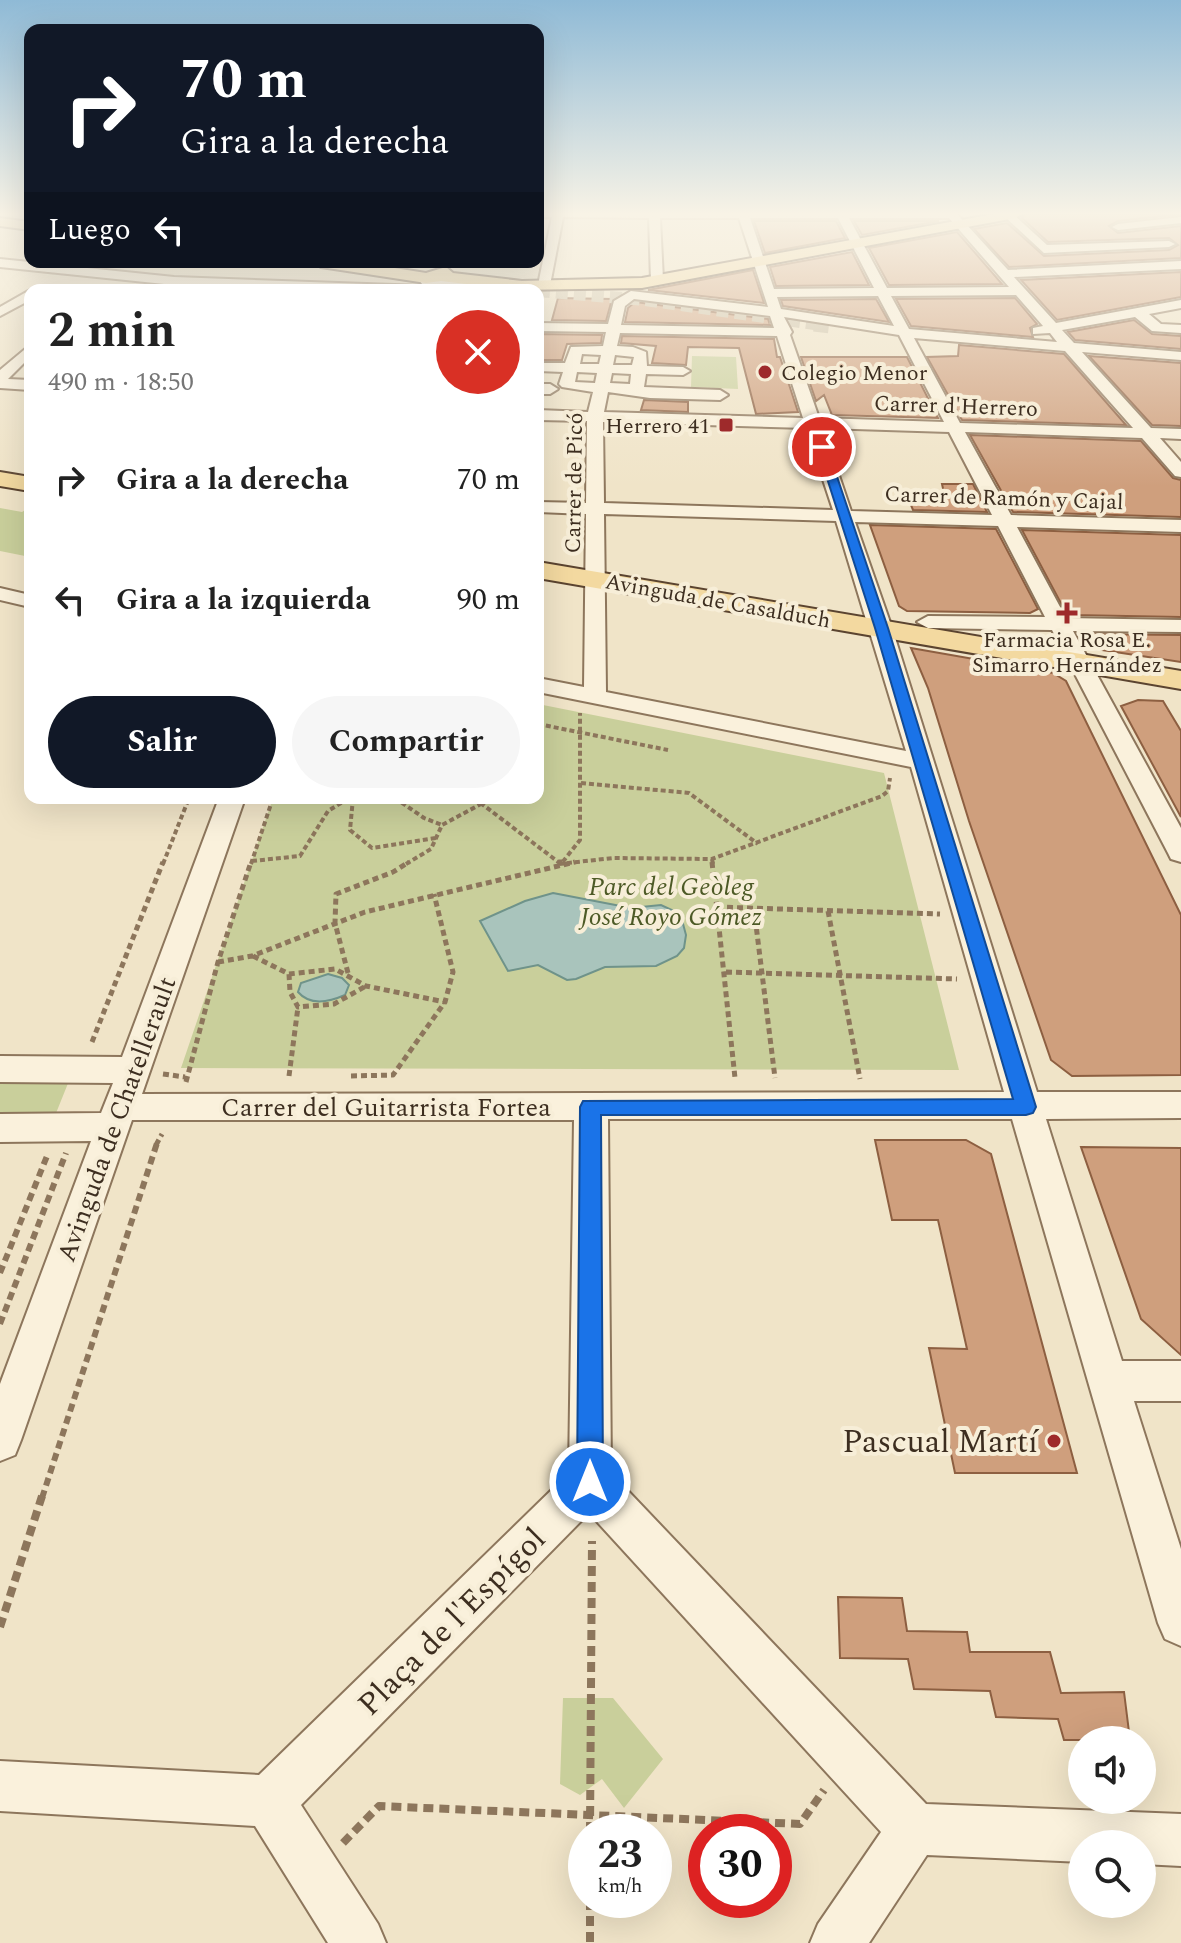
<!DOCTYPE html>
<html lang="es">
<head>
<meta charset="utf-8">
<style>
	:root { --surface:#fff; --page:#f6f6f6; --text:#222; --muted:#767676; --accent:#111827 }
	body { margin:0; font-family:Spectral,serif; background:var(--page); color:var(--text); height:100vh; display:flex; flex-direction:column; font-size:30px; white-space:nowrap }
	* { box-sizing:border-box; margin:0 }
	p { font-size:26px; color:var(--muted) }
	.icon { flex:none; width:44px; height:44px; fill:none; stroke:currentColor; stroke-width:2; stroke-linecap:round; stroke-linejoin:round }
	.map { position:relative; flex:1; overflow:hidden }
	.details { position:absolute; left:24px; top:284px; width:520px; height:520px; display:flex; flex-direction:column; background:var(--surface); border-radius:16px; box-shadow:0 8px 32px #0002 }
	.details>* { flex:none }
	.top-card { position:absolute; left:24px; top:24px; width:520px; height:244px; border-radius:16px; box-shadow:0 8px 32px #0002; background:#111827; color:#fff; overflow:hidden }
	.buttons { position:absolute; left:1068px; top:1726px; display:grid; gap:16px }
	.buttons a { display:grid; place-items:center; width:88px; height:88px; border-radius:50%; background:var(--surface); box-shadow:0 8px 32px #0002; font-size:40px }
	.speed { position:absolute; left:568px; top:1814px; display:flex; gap:16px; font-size:40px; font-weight:700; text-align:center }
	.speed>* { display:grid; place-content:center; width:104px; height:104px; border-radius:50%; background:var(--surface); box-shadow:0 8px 32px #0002; line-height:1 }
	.speed small { font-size:20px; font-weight:400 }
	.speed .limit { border:12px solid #d22; background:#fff; color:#111 }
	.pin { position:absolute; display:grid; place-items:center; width:68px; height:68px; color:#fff; margin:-34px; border:4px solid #fff; border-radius:50%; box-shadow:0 2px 8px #0007 }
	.me { position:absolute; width:88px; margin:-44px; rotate:0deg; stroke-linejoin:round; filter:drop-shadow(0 0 6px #0008) }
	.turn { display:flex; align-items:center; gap:28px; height:168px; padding:0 24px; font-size:36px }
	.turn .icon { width:104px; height:104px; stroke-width:2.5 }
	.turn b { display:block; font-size:56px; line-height:68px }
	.then { display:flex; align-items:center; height:76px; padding:0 24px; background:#0003; gap:16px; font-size:30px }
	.round { display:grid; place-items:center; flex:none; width:84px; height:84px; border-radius:42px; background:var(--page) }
	.overview { display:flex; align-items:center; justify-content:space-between; height:136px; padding:0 24px }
	h1 { font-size:48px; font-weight:700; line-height:60px }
	.cta { display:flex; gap:16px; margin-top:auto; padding:16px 24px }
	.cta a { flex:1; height:92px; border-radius:48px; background:var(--accent); color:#fff; font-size:32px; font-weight:700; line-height:92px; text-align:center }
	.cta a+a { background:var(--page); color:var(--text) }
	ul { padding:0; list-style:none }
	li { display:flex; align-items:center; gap:24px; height:120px; padding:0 24px }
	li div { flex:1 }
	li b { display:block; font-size:30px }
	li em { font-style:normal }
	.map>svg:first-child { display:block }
	.green { fill:#c9cf9b }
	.water { fill:#a9c4bc; stroke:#6f938a; stroke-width:2 }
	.building { fill:#cf9f7d; stroke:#8d5f41; stroke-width:2 }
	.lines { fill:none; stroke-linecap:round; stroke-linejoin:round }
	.minor-tunnel-far1 { stroke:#ccc0a6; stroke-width:12; stroke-dasharray:12 6; stroke-linecap:butt }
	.minor-tunnel { stroke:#ccc0a6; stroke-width:15; stroke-dasharray:15 8; stroke-linecap:butt }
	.minor-casing { stroke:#8d765c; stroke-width:4 }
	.major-casing { stroke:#5b4430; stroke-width:4 }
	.path-far3 { stroke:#8d765c; stroke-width:4; stroke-dasharray:5 3; stroke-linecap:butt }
	.path-far2 { stroke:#8d765c; stroke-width:5; stroke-dasharray:6 4; stroke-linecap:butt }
	.path-far1 { stroke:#8d765c; stroke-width:6; stroke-dasharray:8 5; stroke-linecap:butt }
	.path { stroke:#8d765c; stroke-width:8; stroke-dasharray:10 6; stroke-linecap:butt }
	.minor { fill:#faf1dc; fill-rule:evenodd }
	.major { fill:#f3d9a0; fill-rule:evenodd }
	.route { fill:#1a73e8; stroke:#114b97; stroke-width:2 }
	.poi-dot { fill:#9e2a2b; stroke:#f7eed8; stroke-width:3 }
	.labels { text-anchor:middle; stroke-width:8; stroke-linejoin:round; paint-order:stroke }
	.far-poi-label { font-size:22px; fill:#3d2e20; stroke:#f7eed8; text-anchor:start }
	.far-street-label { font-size:22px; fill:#3d2e20; stroke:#f7eed8 }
	.park-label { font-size:26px; font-style:italic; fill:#4d5a26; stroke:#f7eed8 }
	.street-label { font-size:26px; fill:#3d2e20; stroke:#f7eed8 }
	.near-poi-label { font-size:32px; fill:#3d2e20; stroke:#f7eed8; text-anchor:end }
	.near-street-label { font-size:32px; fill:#3d2e20; stroke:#f7eed8 }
</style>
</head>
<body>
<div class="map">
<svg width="1181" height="1943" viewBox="0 0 1181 1943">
	<rect width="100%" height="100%" fill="#f0e4c8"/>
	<path class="green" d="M692,356L736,357L738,389L691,387Z
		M30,507V557L0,551V508L22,512Z
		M538,704L884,773L959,1070L181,1068L273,798H538Z
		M0,1061H77L46,1138H0Z
		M563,1698H613L663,1759L624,1808L602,1779L580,1795L560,1784Z"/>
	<path class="water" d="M553,893L631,908L661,905L672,910L682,920L686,935L684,948L677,956L656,966L605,967L576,979L567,980L538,965L508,971L480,921L525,901Z
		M328,974L342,978L349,985L345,995C329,1002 310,1006 298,992L301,983Z"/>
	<path class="building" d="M1025,214H1181L1118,221L1109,226L1118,233L1181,226V258L1009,267L974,229L1007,223L1044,256L1169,250L1178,245L1169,238L1048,242L1022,218Z
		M754,221H836L845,238L765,253Z
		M854,221H939L862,235Z
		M957,232L1002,284L889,285L869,248Z
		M852,252L869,285L776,286L770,267Z
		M753,270L764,303L648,290Z
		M1181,272V297L1057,320L1021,280Z
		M558,298L612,299L606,321L552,320Z
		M1015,298L1037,324L1030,328L1033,337L911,326L896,299Z
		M876,299L889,322L783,306L781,300Z
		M635,302L768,319L770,325L625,322L628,308Z
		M1134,320L1152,334L1181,336V349L1075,340L1068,332Z
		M538,334L602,335L601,343L567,344L562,360H538Z
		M622,336L774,339L777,357H780L798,412L756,414L739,348L688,347L686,365L652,363L656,346L621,343Z
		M959,345L1064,354L1126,425L962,420L927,357L958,356Z
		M1089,356L1181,363V426L1152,425Z
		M801,357H907L938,418L832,415L824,395L816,401Z
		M644,400L688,402V412L641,410Z
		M970,435L1141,441L1173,478L1181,480V517L1013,512Z
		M942,484H973L987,512L913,510L906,493H944Z
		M870,525L996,529L1038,609L1030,613L907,611L899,606Z
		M1022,530L1181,535V617L1072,615L1064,609Z
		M1079,634L1181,635V662L1102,650L1084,644Z
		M911,648L1053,673L1066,681L1181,915V1075L1072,1076L1051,1060L969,821L928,688Z
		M1138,700L1163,701L1181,731V817L1121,706Z
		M875,1140H966L991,1154L1077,1473H955L929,1348L967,1349L938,1220H892Z
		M1081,1147L1181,1148V1355L1141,1319Z
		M838,1597L902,1598L907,1631L967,1632L970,1652H1050L1061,1693L1124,1692L1130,1740H1064L1058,1719L996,1717L990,1691L914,1689L908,1659L840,1658Z"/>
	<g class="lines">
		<path class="minor-tunnel-far1" d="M538,291L645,300L828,326"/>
		<path class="minor-tunnel" d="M814,324L830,326"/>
		<g class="minor-casing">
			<path id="minor" d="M538,214H957L1008,270L1181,261V269L1014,277L1056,323L1181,300V308L1149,314L1161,324L1181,325V333L1152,331L1135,317L1062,330L1074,343L1181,352V360L1082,352L1151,428L1181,429V439L1160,438L1181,462V477L1175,476L1142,438L965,432L1011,515L1181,520V532L1017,527L1066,618L1181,620V632L1073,631L1181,828V862L1171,859L1168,853L1052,630L928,628L917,622L928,616L1045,617L998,526L855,522L892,628L1037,1092H1181V1118L1046,1119L1122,1361H1181V1401H1134L1181,1549V1646L1165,1639L1158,1623L1012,1119H608L611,1473L926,1804L1181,1814V1866L1142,1864V1844H1082V1862L927,1855L869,1943H810L818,1924L881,1832L589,1513L301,1805L378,1924L386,1943H328L255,1826L0,1811V1761L259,1775L569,1473L574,1120H132L21,1440L15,1455L0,1461V1384L91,1141L0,1142V1114L101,1113L113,1083L0,1082V1056L122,1057L219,798H245L142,1094L1004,1092L911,767L538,692V678L584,687L586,514L538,512V502L586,503L587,421L538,420V410L588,412L593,392L562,387L559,384L563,372L538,371V363H565L571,347L603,346L606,332L538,331V323L608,324L614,301L631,291L768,307L739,218H660L663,280L657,284L651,280L649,218L563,217L550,285L544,289L538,285L552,217H538ZM750,218H838L874,288L774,289ZM849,218H949L1009,287L887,288ZM1016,295L1043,326L1033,328V334L1050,333L1057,342L909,329L891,296ZM878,296L894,326L781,309L777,297ZM634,299L770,316L774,328L621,325L625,306ZM784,317L899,335L944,422L819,418L790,335L792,332ZM620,333L777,336L803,418L604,412L608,392L650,398L720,400L728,395L720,390L644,387L646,374L683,375L690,371L683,367L647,366L646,352L633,347L617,346ZM914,338L1065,351L1133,428L960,423ZM582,354L601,355L599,364H580ZM615,355L634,357L632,365H613ZM577,372L597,373L595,383L575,382ZM612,373L631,374L630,384L610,383ZM603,422L806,428L833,510L604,503ZM823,428L949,432L992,515L851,511ZM604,514L836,521L906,751L606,692Z
				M1013,214L1047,245L1169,241L1175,244L1169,247L1044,253L1003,215Z
				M1181,217V223L1118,230L1112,227L1118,224Z
				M0,259L174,277L423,286L429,290L174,285L0,267Z
				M426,277L504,284L510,288L484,290L422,284L420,281Z
				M30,290V300L0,316V307Z
				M30,345V357L8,379L30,380V390L0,388V370Z
				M538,384H550L558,389L550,394H538Z
				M0,588L30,595V607L0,600Z"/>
		</g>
		<g class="major-casing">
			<path id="major" d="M994,214H1022L1015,218L642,288L516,290L441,281L426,283L321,267L313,262H357L426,273L446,267L453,273L522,281L642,278Z
				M0,218L30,222V230L0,226Z
				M0,472L30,477V491L0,486Z
				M538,562L1181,671V689L538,578Z"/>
		</g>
		<path class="path-far3" d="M538,724L668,750
			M581,783L689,793L758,844
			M353,798L350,830L372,848L436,838
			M395,798L424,818L442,825
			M474,798L561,864L580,840V713
			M712,859L713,864
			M252,861L300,856L328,811L349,798
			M163,864L189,798
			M251,864L273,798
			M406,864L431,849L442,825L481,804
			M559,864L613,858L712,859L882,796L888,791L890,778"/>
		<path class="path-far2" d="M559,862H562
			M712,862L735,1078
			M717,907L940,914
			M754,909L775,1078
			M828,911L860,1079
			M253,956L289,974L335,969L366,986L445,1002
			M218,962L252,956L365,912L575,862
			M726,972L957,979
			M348,973L335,923L336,894L393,872L409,862
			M289,974L290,992L298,1007L334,1004L366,986
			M92,1042L163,862
			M163,1074L185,1077
			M289,1076L298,1007
			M351,1076L393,1075L445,1002L453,972L434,894
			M186,1082L218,962L251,862
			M156,1145L162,1134"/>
		<path class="path-far1" d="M0,1273L47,1156
			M0,1324L66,1153
			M42,1498L157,1143"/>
		<path class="path" d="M0,1627L42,1496
			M590,1832L592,1541
			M343,1843L379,1806L800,1824L824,1790
			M590,1900V1943"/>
		<use href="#minor" class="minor"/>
		<use href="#major" class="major"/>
	</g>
	<linearGradient id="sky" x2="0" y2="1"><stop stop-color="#8fbad6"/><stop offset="0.44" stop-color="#f8f3e6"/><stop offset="1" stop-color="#f8f3e6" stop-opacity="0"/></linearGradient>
	<rect width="1181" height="486" fill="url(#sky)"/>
	<path class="route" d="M822,444L827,447L888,628L1036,1107L1033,1113L1026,1115H601L603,1482L599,1492L590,1495L581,1492L577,1482L580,1107L583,1101L1013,1099L875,628L817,447Z"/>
	<g class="poi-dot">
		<circle cx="765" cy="372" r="8"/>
		<rect x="718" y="417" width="16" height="16" rx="4"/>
		<path d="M1063 601h8v8h8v8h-8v8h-8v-8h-8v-8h8z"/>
		<circle cx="1054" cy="1441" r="8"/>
	</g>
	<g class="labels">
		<g class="far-poi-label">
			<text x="781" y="380">Colegio Menor</text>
			<text x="710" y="433" text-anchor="end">Herrero 41</text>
			<text x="1067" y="647" text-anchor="middle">Farmacia Rosa E.<tspan x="1067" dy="25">Simarro Hernández</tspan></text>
		</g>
		<g class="far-street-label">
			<text transform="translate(956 405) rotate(2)" y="8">Carrer d'Herrero</text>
			<text transform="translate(573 483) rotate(-89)" y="8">Carrer de Picó</text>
			<text transform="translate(1004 497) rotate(2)" y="8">Carrer de Ramón y Cajal</text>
			<text transform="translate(718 600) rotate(10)" y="8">Avinguda de Casalduch</text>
		</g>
		<g class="park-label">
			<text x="671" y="895">Parc del Geòleg<tspan x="671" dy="30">José Royo Gómez</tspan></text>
		</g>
		<g class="street-label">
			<text x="386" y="1116">Carrer del Guitarrista Fortea</text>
			<text transform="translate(116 1119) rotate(-70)" y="9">Avinguda de Chatellerault</text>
		</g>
		<g class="near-poi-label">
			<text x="1038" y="1452">Pascual Martí</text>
		</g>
		<g class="near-street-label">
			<text transform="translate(451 1621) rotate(-45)" y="11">Plaça de l'Espígol</text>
		</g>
	</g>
</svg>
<div class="buttons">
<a><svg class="icon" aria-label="sound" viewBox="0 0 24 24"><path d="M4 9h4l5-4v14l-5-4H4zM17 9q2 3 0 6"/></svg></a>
<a><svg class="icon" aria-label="search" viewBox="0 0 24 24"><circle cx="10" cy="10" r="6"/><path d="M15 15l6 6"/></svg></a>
</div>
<div class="speed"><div>23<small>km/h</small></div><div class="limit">30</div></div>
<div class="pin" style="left:822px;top:447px;background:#d93025"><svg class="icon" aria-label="arrive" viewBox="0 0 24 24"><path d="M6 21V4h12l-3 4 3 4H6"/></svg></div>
<svg class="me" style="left:590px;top:1482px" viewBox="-20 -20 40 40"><circle r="17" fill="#1a73e8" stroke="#fff" stroke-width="3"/><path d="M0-11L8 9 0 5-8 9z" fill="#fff"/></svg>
<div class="top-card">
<div class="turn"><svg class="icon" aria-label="right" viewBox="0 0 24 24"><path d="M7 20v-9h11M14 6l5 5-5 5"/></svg><div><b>70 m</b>Gira a la derecha</div></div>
<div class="then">Luego<svg class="icon" aria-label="left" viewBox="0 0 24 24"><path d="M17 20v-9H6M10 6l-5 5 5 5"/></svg></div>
</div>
<section class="details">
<div class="overview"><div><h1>2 min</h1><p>490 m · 18:50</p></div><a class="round" style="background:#d93025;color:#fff"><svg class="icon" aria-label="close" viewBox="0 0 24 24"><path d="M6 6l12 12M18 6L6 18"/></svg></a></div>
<ul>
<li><svg class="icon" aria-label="right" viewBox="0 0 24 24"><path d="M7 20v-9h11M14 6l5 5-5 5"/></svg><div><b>Gira a la derecha</b></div><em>70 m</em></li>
<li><svg class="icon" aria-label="left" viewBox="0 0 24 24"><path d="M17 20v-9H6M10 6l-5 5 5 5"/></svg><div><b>Gira a la izquierda</b></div><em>90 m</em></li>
</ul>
<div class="cta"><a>Salir</a><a>Compartir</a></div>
</section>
</div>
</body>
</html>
